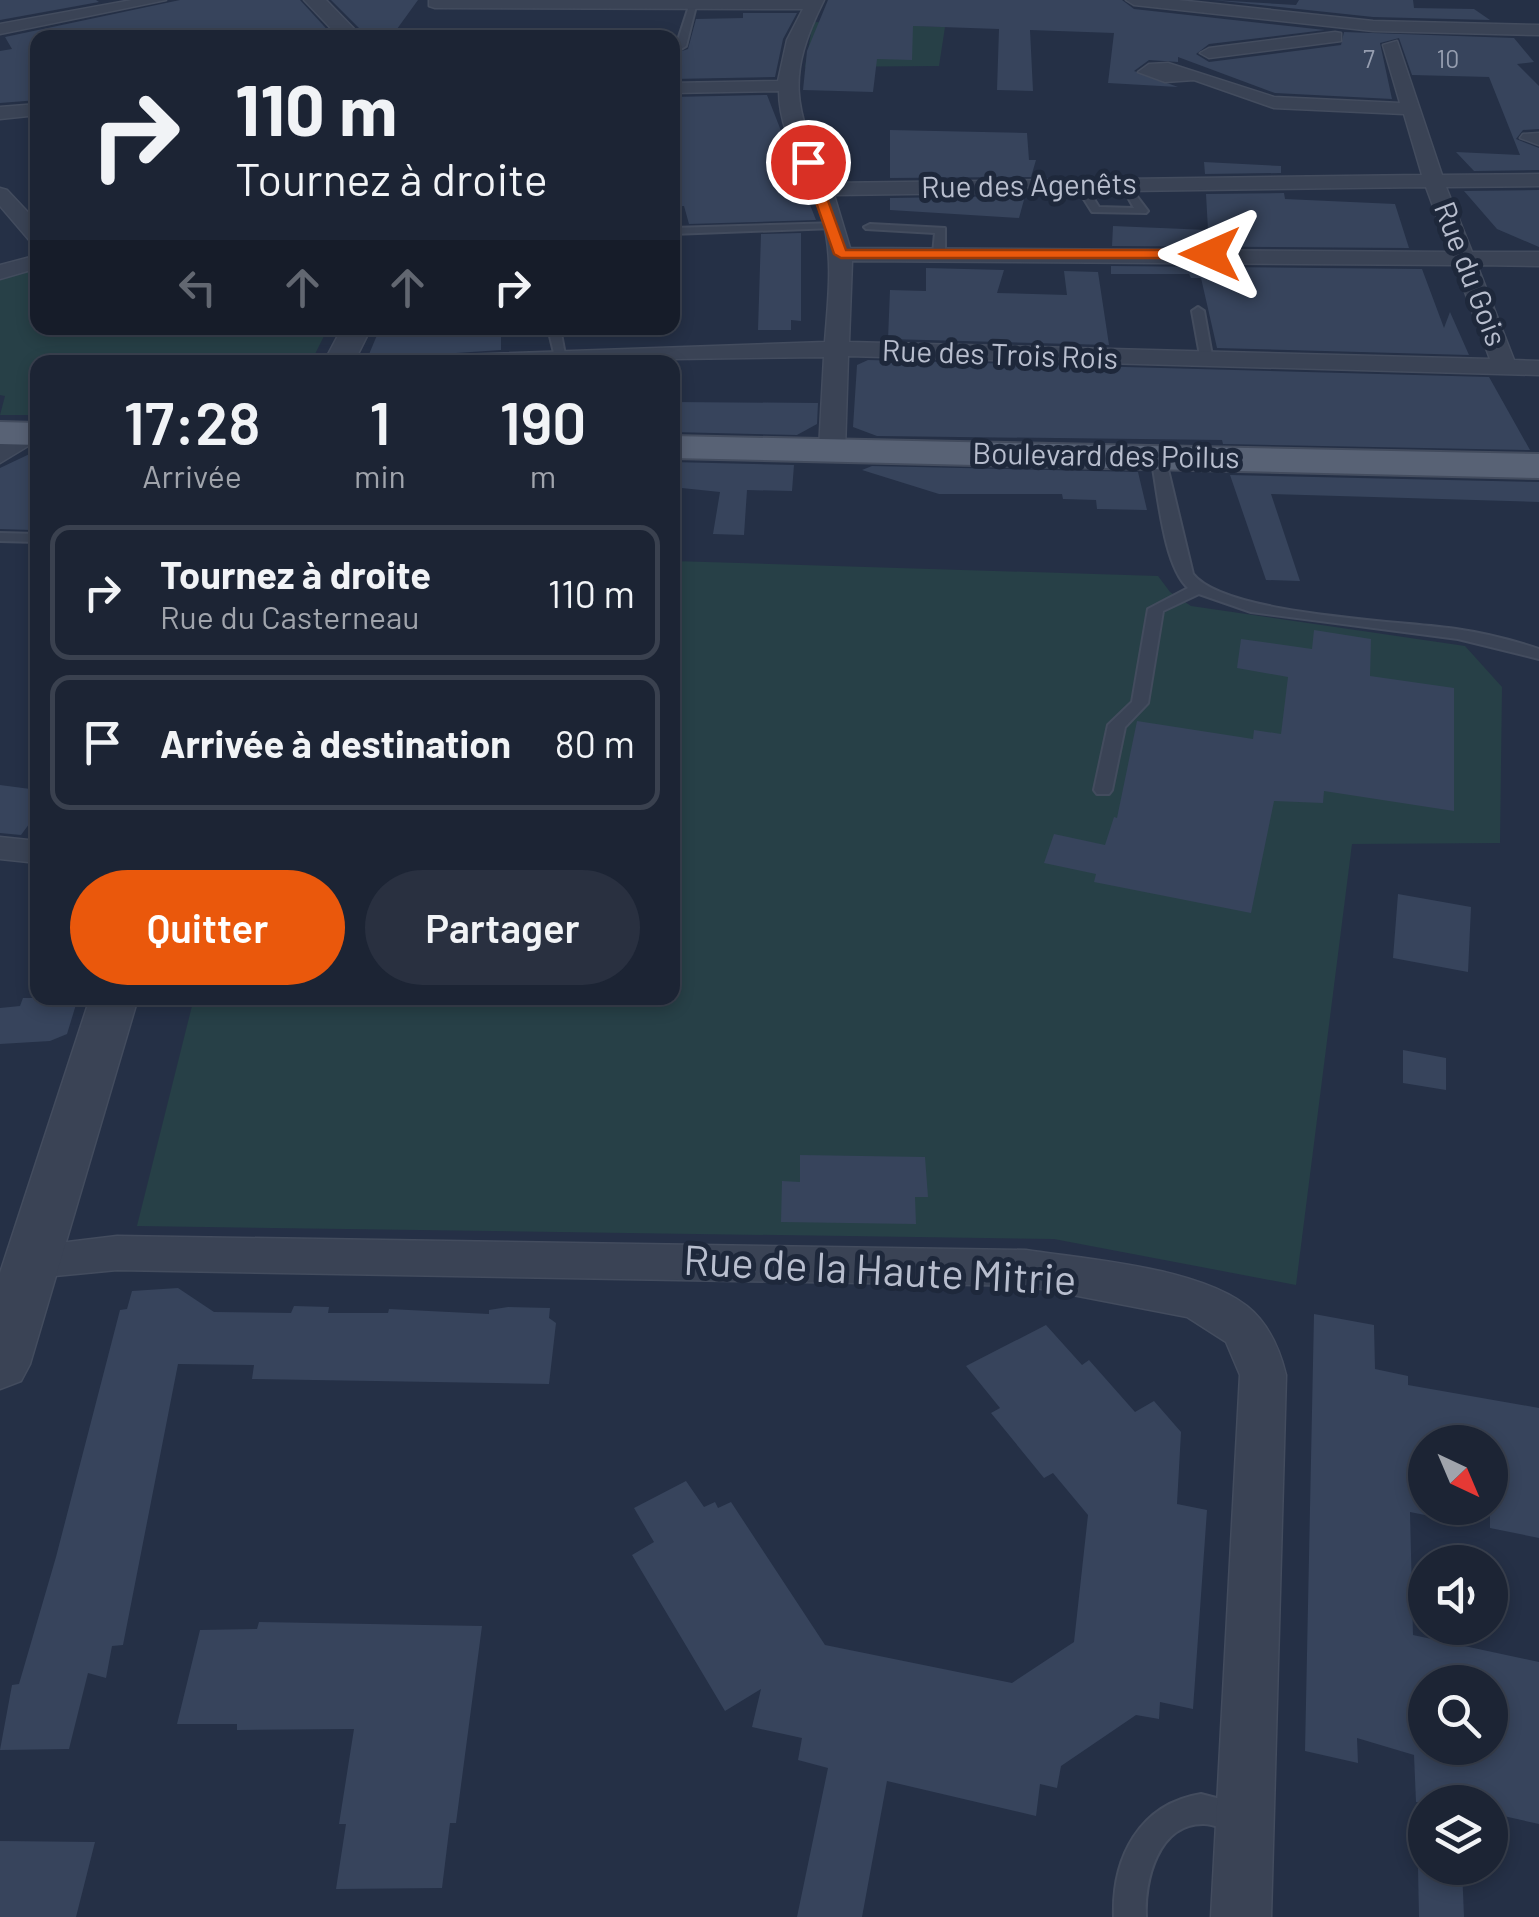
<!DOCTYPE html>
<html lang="fr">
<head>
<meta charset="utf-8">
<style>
	:root { --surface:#1c2434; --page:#293040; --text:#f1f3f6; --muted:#a0a4ac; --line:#3a414f; --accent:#ea580c }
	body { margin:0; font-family:Barlow,sans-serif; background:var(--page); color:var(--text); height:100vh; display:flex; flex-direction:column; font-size:38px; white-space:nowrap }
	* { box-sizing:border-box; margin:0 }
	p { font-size:32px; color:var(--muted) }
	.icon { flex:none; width:55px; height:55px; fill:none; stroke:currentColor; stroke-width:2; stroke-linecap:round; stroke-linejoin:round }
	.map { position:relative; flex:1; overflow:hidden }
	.panel { position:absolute; left:30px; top:355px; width:650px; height:650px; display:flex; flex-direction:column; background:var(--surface); border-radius:20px; box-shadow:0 5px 15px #0003,0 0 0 2px var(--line) }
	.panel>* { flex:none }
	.top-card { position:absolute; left:30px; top:30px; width:650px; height:305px; border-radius:20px; box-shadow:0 5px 15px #0003,0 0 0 2px var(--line); background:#1c2434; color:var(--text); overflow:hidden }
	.needle { width:65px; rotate:136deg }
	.tools { position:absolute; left:1408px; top:1425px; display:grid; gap:20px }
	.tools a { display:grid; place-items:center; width:100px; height:100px; border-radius:50%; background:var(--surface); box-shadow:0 5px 15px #0003,0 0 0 2px var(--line); font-size:50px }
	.pin { position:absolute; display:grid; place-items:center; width:85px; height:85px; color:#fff; margin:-42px; border:5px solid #fff; border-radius:50%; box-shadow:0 2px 10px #0007 }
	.me { position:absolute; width:110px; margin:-55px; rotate:270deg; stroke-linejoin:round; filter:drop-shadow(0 0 8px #0008) }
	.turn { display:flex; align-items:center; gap:35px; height:210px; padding:0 40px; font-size:45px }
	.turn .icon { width:130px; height:130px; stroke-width:2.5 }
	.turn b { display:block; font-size:70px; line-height:85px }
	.lanes { display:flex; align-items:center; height:95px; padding:0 40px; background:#0003; justify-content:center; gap:50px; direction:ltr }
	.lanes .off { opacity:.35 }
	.eta { display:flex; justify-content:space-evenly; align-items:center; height:170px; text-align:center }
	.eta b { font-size:60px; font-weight:600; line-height:70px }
	.button { display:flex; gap:20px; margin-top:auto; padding:20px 40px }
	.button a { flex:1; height:115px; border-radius:60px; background:var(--accent); color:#fff; font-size:40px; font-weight:600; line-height:115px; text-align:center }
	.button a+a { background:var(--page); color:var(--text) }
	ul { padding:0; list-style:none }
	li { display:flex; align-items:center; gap:30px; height:135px; margin:0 20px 15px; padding:0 20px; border:5px solid var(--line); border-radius:20px }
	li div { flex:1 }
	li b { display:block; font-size:38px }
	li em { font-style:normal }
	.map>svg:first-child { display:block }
	.green { fill:#274047 }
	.building { fill:#37445c; fill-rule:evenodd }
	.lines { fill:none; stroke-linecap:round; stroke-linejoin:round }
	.service-casing { stroke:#434c5e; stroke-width:4 }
	.minor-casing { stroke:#434c5e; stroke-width:3 }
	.tertiary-casing { stroke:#434c5e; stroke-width:3 }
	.primary-casing { stroke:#434c5e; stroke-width:4 }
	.service { fill:#3a4355; fill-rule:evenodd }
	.minor { fill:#3a4355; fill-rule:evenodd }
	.tertiary { fill:#3a4355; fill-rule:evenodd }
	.primary { fill:#586275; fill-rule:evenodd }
	.route { fill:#ea580c; stroke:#983908; stroke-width:2.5 }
	.labels { text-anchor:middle; stroke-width:10; stroke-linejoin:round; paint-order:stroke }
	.far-number-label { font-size:25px; fill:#969eb0 }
	.far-street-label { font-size:30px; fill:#b8bece; stroke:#1e283b }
	.near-street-label { font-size:42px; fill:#b8bece; stroke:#1e283b }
</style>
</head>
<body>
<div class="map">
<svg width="1539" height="1917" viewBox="0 0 1539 1917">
	<rect width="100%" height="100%" fill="#253046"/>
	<path class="green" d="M813,22L945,27L939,66L805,67Z
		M37,268L38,328H328L311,362H38L37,415H0L5,396L0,395V279Z
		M673,561L1158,576L1170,592L1191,606L1465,646L1502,687L1500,843L1352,844L1296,1285L1054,1239L137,1226L194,998H672Z"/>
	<path class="building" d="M0,0H96L99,2L0,20Z
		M180,0H300L334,37L38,38V100L0,103V51L12,49L5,37Z
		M331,0H418L397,29L364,33Z
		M828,0H1122L1134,9L1325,30L1209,44L1196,54L1209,62L1341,45L1344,32L1514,38L1534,62L1517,64L1539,86V129L1523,130L1516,139L1539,148V170L1474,171L1456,152L1520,155L1489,77L1412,75L1399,38L1380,43L1392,99L1275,93L1178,57V62L1149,60L1134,71L1178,87L1108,83L1114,33L1030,30L1033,91L997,90L999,29L913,26L912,60L877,59L873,92L803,90L807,51Z
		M1213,0L1296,5L1299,0H1413L1414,8L1474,9L1490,20L1373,17Z
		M743,13H797L783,39L775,77L672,79V47L679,52L688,49L696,19L743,18Z
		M767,95L816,220L689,224L684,206H672V97Z
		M890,130L1027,133L1029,160H1036L1031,177L890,178Z
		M1204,162L1281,166V173L1205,174Z
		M1539,190V247L1497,229L1464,191Z
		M1284,193L1285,199L1395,204L1409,248L1112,246L1113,226L1208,230L1206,194Z
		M1025,196L1019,218L890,210V198Z
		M801,233V321L791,320V330H758L761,234Z
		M1111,266L1422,269L1444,328L1450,312L1469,355L1217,348L1201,278H1191L1189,274H1111Z
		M926,268L1004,270L997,293L1067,295L1064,271L1098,272L1109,345L888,339L890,290L926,291Z
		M380,328H501V350L367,359Z
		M868,360L1489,377L1530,450L1223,444L1222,440L877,436L853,427L857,365Z
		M672,402L818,403L817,424L797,435L672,432Z
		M38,450V521L31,530L0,529V468Z
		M672,462L794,465L792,491L747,490L744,535L713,534L720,492L672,487Z
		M872,466L1138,472L1147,510L1097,509L1096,500L1063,499L1062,494H939L862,470Z
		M1230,475L1539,482V502L1271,494L1300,581L1266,580Z
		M1314,630L1371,639L1370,676L1454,688V811L1324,791L1323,803L1274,801L1251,913L1094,882L1096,874L1044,863L1054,834L1105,845L1114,817L1117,818L1137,721L1253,739L1254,730L1281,734L1288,677L1237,668L1241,639L1312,649Z
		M0,785L38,790V812L21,835L0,833Z
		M1398,894L1471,907L1468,972L1393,958Z
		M23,998H78L67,1034L50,1041L0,1044V1008L20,1006Z
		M1403,1050L1446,1058V1090L1403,1083Z
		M800,1155L925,1157L928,1197H915L916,1224L781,1222L782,1181L800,1182Z
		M178,1288L214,1312L291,1313L294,1306L329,1307L328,1313H388L389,1309L489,1314V1310L508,1307L550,1308L549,1318L556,1323L549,1384L252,1379L254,1365L178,1364L123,1645L112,1646L106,1678L88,1673L69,1749L0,1750L12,1685L19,1684L56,1557L120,1310L127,1309L132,1291Z
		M1314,1314L1374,1325L1375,1369L1408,1376V1385L1539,1408V1538L1490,1528V1442H1425V1515L1410,1512L1413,1635L1539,1662V1824L1490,1813V1802H1416L1414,1755L1357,1738L1358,1763L1305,1751ZM1425,1682H1490V1748H1425Z
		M1046,1325L1082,1365L1089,1360L1135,1412L1154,1401L1181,1432L1177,1504L1207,1510L1193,1709L1160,1702L1159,1719L1136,1715L1061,1766L1057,1788L1040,1784L1036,1816L887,1781L862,1917H797L828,1768L798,1760L802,1738L752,1727L761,1689L725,1711L632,1555L654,1542L634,1508L686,1481L704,1507L715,1502L718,1508L731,1502L825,1645L1012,1683L1074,1642L1088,1515L1053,1473L1044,1478L991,1413L1000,1408L966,1366Z
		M259,1622L482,1626L456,1823H450L442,1888L336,1889L346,1824H339L354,1729L237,1730V1724H177L200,1630L257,1629Z
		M0,1841L95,1842L76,1917H0Z
		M1418,1868H1462L1464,1917H1419Z"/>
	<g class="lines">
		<g class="service-casing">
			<path id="service" d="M691,0L697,2L686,46L681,49L676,46Z
				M1126,182L1148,211L1146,213L1092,212L1075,185L1084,183L1099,207L1134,208L1121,185Z
				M838,223V227L834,228L672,234V228Z
				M870,224L945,228V254L939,257L933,254L935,233L866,229L864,227Z
				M1198,307L1204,311L1213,361L1207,365L1201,361L1192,311Z
				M548,328H560L566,360L555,357Z
				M1158,453L1165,457L1193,574C1225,615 1400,621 1456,629C1484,633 1512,640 1539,649V659L1458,639L1251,612L1199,594L1163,611L1148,703L1125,727L1112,790L1109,794H1097L1094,790L1108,725L1132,702L1148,609L1188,588C1163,565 1158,491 1151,457Z
				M0,533L38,534V542L0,541Z
				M1201,1794L1251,1807L1255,1818L1251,1829C1234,1836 1221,1825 1204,1824C1158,1823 1144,1881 1146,1917H1114C1112,1858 1139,1804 1201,1794Z"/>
		</g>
		<g class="minor-casing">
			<path id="minor" d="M132,0H166L0,34V24Z
				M429,0H824C786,76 793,108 829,183L1422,175L1404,114L1274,108L1194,80L1165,82L1138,72L1149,64L1168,63L1274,97L1400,103L1383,45L1397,41L1442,175L1539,174V186L1446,187L1472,252H1539V266L1477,265L1514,360L1539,361V375L848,356L845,450L832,458L819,450L824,357L449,362L461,355L825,342C828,300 834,258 822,217C809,176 779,137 779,91L672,93V83L778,81L787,40L803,9L435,8L429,6ZM1426,187L1450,252L850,248L834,195ZM852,261L1455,265L1490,359L849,342Z
				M1126,0H1178L1373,21L1539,25V35L1373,31L1134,5Z
				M1335,32L1341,33V41L1209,58L1200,53L1209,48Z
				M38,104V115L0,119V107Z
				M1539,133V145L1520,138L1523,134Z
				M0,188L7,190L38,223V242L30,241L0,206Z
				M38,255V268L0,279V265Z
				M29,426L38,428V440L0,463V443Z
				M0,837L38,841V863L0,859Z
				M117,1236L1026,1250C1088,1260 1220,1268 1260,1319C1274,1336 1281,1355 1286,1375L1271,1917H1211L1240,1375L1226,1342L1187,1317L1026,1286L117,1270L34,1278L18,1272L12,1260L18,1248Z"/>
		</g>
		<g class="tertiary-casing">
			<path id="tertiary" d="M304,0H326L363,38H340Z
				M342,328H371L354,362H324Z
				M90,998H138L30,1364L21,1381L0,1389V1273Z"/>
		</g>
		<g class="primary-casing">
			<path id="primary" d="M0,422L38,423V445L0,444Z
				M672,436L1539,454V478L672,458Z"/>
		</g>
		<use href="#service" class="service"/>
		<use href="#minor" class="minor"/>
		<use href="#tertiary" class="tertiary"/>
		<use href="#primary" class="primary"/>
	</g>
	<path class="route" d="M808,158L814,162L846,250H1210L1217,254L1210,258H841L834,254L802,162Z"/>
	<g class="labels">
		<g class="far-number-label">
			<text x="1369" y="68">7</text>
			<text x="1448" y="68">10</text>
		</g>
		<g class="far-street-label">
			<text transform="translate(1029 186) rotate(-1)" y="10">Rue des Agenêts</text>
			<text transform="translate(1470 274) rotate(69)" y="10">Rue du Gois</text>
			<text transform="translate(1000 355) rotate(2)" y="10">Rue des Trois Rois</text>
			<text transform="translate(1106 456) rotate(1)" y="10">Boulevard des Poilus</text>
		</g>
		<g class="near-street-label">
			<text transform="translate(880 1270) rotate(3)" y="15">Rue de la Haute Mitrie</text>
		</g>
	</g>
</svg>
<div class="tools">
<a><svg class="needle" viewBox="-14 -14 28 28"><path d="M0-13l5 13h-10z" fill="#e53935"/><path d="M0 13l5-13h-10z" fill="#a0a4ac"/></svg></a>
<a><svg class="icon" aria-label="sound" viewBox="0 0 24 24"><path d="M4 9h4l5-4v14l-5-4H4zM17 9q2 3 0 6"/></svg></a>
<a><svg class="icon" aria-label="search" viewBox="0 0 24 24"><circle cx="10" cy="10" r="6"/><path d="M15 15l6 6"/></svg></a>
<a><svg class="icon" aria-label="layers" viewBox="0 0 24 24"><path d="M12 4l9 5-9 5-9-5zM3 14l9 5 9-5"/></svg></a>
</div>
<div class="pin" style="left:808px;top:162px;background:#d93025"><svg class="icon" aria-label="arrive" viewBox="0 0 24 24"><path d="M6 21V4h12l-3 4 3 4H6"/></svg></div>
<svg class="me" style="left:1210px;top:254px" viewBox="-20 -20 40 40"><path d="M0-17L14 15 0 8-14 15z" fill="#ea580c" stroke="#fff" stroke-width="4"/></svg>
<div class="top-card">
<div class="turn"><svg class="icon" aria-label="right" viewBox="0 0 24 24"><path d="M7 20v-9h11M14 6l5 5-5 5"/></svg><div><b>110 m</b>Tournez à droite</div></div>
<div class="lanes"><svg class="icon off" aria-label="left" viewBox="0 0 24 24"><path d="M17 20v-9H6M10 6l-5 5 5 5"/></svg><svg class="icon off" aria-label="ahead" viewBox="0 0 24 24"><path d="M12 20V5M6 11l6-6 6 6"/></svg><svg class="icon off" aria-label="ahead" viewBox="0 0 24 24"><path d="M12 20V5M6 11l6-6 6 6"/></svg><svg class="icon" aria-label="right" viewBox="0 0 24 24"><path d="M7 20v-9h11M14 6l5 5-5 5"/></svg></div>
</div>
<section class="panel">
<div class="eta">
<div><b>17:28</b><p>Arrivée</p></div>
<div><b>1</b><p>min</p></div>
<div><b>190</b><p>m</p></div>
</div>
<ul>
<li><svg class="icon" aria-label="right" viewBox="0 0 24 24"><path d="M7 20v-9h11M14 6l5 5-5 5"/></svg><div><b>Tournez à droite</b><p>Rue du Casterneau</p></div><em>110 m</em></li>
<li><svg class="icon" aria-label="arrive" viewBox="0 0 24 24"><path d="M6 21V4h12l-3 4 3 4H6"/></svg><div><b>Arrivée à destination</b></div><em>80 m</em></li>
</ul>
<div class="button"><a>Quitter</a><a>Partager</a></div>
</section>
</div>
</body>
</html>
